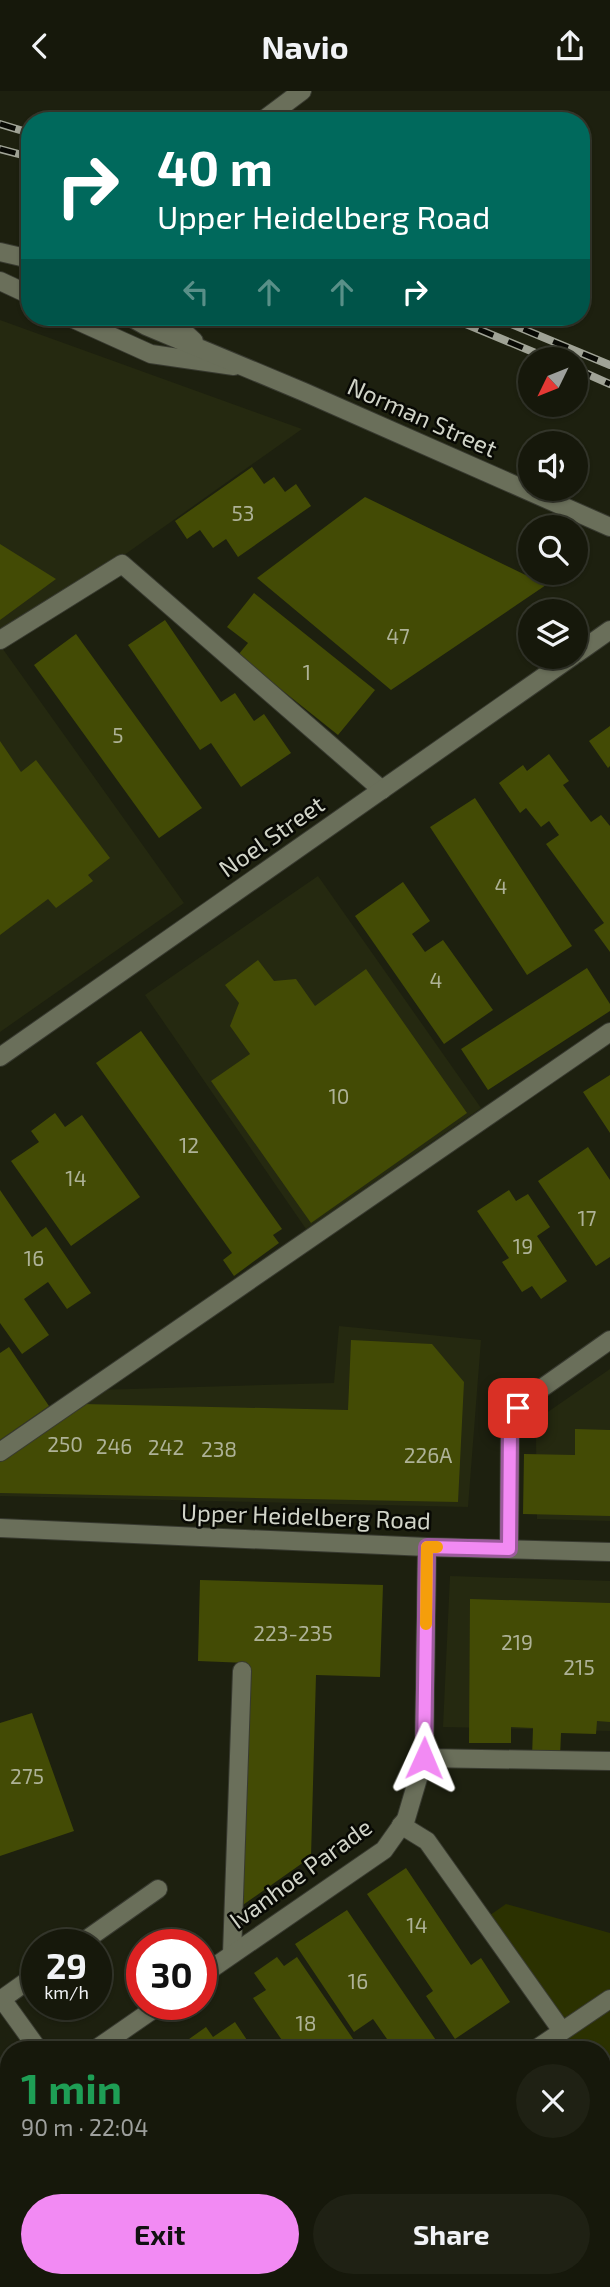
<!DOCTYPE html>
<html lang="en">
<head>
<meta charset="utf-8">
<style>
	:root { --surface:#16180b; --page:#1f2114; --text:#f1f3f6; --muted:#9ea09d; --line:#35372c; --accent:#f28af3 }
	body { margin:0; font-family:"Exo 2",sans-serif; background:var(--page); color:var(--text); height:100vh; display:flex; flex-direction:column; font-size:26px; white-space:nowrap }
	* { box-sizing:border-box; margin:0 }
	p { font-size:23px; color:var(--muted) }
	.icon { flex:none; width:38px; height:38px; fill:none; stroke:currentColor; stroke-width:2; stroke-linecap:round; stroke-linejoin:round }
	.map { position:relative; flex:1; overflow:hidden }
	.side { position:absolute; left:0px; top:1950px; width:611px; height:247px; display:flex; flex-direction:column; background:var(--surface); border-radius:28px 28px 0 0; box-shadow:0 2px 5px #0004,0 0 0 2px var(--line) }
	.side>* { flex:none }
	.hud { position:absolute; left:21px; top:21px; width:569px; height:214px; border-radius:28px; box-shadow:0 2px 5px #0004,0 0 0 2px var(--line); background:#00695c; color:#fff; overflow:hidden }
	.needle { width:46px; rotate:227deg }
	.buttons { position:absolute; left:518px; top:256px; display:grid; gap:14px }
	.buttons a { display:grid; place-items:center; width:70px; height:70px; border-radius:50%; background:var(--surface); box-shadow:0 2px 5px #0004,0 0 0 2px var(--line); font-size:35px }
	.speed { position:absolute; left:21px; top:1838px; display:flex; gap:14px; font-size:35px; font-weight:700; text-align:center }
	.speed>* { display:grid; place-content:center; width:91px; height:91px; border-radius:50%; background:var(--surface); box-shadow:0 2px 5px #0004,0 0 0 2px var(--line); line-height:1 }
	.speed small { font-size:18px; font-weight:400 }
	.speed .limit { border:10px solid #d22; background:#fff; color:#111 }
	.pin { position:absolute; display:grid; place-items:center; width:60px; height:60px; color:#fff; margin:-30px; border-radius:14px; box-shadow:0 4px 10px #0006 }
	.me { position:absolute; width:77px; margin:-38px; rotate:1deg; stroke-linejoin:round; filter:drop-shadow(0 0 5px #0008) }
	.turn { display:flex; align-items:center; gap:24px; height:147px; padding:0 21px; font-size:32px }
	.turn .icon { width:91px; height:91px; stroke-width:2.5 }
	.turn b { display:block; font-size:49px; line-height:60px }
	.lanes { display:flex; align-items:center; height:66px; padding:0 21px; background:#0003; justify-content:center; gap:35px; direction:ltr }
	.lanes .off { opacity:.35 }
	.round { display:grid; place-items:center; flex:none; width:74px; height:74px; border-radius:37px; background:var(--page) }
	.head { display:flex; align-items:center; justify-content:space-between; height:119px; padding:0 21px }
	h1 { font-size:42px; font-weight:700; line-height:52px; color:#1e9e55 }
	.action { display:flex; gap:14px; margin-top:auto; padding:14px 21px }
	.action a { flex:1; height:80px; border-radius:42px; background:var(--accent); color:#111; font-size:28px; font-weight:700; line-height:80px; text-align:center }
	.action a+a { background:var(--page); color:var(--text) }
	header { display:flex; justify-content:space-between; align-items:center; height:91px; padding:0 21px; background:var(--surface); font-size:32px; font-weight:700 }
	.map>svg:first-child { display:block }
	.built { fill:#252910 }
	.green { fill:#2b3100 }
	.building { fill:#434b05 }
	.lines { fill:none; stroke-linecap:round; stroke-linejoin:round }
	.lane-casing { stroke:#383a30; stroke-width:20 }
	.street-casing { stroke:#383a30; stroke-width:20 }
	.secondary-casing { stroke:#383a30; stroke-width:20 }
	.lane { stroke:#6a6f5a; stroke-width:18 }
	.street { stroke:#6a6f5a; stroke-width:18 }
	.secondary { stroke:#6a6f5a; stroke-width:18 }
	.rail-casing { stroke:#a0a396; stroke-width:8 }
	.rail { stroke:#080904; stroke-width:5; stroke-dasharray:16; stroke-linecap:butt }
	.route-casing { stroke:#9d5a9e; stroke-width:18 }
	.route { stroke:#f28af3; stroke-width:12 }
	.slow { stroke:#f59e0b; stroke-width:12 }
	.labels { text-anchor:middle; stroke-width:5; stroke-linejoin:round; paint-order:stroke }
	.number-label { font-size:21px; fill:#aeb297 }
	.street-label { font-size:24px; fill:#d1d4c8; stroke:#080904 }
</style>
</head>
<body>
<header><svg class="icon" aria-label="back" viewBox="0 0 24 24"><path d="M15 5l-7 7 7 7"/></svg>Navio<svg class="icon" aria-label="share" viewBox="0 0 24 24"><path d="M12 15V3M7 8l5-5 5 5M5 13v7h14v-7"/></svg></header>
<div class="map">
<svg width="610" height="2196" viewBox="0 0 610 2196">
	<rect width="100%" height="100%" fill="#1d200f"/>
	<path class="built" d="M0,229L302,338L0,552Z
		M0,554L184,812L0,941Z
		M318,785L481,1017L306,1138L145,904Z
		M339,1235L481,1249L468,1416L0,1405V1367L97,1299L334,1292Z
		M610,1278V1430L537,1428L536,1347L542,1325Z
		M450,1485L610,1490V1640L443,1636Z"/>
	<path class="green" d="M506,1813L610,1842V2008L602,1997V1958H575L483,1829Z"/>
	<path class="building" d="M252,376L264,393L274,386L285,401L296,393L311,415L238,466L226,448L213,457L200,439L187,448L175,430Z
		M365,406L546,494L391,599L257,487Z
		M0,453L56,488L0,529Z
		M254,502L375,599L338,644L238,564L248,552L227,536Z
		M165,529L221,611L235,602L254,630L264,623L291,662L241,696L211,652L200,659L128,554Z
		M76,543L202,717L159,747L34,574Z
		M610,635V675L608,677L589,650Z
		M0,650L21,681L36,669L110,767L88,784L93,790L56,817L48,808L0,844Z
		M549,663L569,690L563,694L591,731L601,724L610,735V861L594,839L604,832L546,753L559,744L549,730L541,736L526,717L520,722L499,692L523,674L527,680Z
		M475,707L572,855L527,884L430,736Z
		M403,791L430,830L412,843L425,861L443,849L493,919L444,953L355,825Z
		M258,869L274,890L296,888L315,915L366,878L467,1022L311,1132L211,990L250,963L230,935L239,912L225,894Z
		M587,877L610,913V920L488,999L461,958Z
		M141,940L282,1138L273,1144L279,1152L234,1185L223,1169L232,1162L96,972Z
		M610,984V1042L583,1001Z
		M55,1022L65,1036L82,1024L140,1106L71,1155L11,1070L39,1051L31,1040Z
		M588,1056L610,1089V1166L596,1175L538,1090Z
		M0,1099L32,1146L46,1136L91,1202L67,1218L48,1191L24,1208L49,1244L22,1263L0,1232Z
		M509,1099L516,1110L528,1103L550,1136L537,1145L567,1190L541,1208L532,1195L522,1201L502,1171L509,1167L477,1120Z
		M351,1249L432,1253L464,1291L458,1411L0,1402V1369L83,1313L348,1319Z
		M9,1256L49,1315L0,1349V1262Z
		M575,1338L610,1339V1425L523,1423L524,1363L575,1364Z
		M200,1489L383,1494L380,1586L316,1584L311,1766L240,1816L247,1572L198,1570Z
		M470,1508L610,1512V1631L597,1630L596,1643L561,1642L560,1666H532L533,1637L511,1636V1652H469Z
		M32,1622L74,1740L0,1765V1632Z
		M406,1777L471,1874L481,1867L510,1911L455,1948L426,1905L433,1900L367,1803Z
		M347,1819L442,1958H394L373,1928L354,1941L295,1853Z
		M277,1866L284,1875L297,1866L360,1958H288L253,1907L266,1899L254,1882Z
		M235,1931L253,1958H185L182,1953L206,1936L213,1946Z
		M602,2054L610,2065V2124L602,2130Z
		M9,2079V2135L0,2122V2085Z
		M0,2137L9,2149V2188H35L41,2196H0Z
		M45,2188H120L126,2196H51Z
		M307,2188H326L332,2196H295Z
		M372,2188H411L417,2196H378Z
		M433,2188H499L505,2196H439Z"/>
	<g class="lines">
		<g class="lane-casing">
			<path id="lane" d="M0,549L122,473L382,699
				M0,1361L610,941
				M424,1667L610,1670
				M401,1734L427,1750L562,1940
				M80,1853L158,1798
				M232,1863L242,1580
				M37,1883L2,1908L38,1958
				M536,1958L610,1908
				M195,2196L207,2188"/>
		</g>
		<g class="street-casing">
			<path id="street" d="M0,161L30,168
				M0,190L30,204
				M69,226L151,263L234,275
				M509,1458L510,1335L518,1317L535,1302L610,1249
				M201,1885L384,1759L406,1728L424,1667L427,1456
				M96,1958L161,1913
				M0,2024L9,2018"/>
		</g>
		<g class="secondary-casing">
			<path id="secondary" d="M262,30L302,0
				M130,226L146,235L304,301L610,436
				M168,226L194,250
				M576,563L610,539
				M0,966L573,565
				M0,1437L427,1456L610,1461"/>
		</g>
		<use href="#lane" class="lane"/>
		<use href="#street" class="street"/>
		<use href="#secondary" class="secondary"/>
		<g class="rail-casing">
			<path id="rail" d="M0,33L30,42
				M0,58L30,66
				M449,226L550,268
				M494,226L610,274
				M576,278L610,293"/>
		</g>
		<use href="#rail" class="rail"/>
	</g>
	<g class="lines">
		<g class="route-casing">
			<path id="route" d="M424,1667L427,1456L509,1458L510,1335L518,1317"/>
		</g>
		<use href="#route" class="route"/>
		<path class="slow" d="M426,1533L427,1456H437"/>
	</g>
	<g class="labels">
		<g class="number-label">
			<text x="243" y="430">53</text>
			<text x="398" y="553">47</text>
			<text x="307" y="589">1</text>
			<text x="118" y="652">5</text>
			<text x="501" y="803">4</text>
			<text x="436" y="897">4</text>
			<text x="339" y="1013">10</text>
			<text x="189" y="1062">12</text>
			<text x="76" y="1095">14</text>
			<text x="587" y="1135">17</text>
			<text x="523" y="1163">19</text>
			<text x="34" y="1175">16</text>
			<text x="65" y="1361">250</text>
			<text x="114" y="1363">246</text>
			<text x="166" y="1364">242</text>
			<text x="219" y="1366">238</text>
			<text x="428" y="1372">226A</text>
			<text x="293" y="1550">223-235</text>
			<text x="517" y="1559">219</text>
			<text x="579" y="1584">215</text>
			<text x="27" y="1693">275</text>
			<text x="417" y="1842">14</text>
			<text x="358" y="1898">16</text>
			<text x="306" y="1940">18</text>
		</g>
		<g class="street-label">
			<text transform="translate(422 327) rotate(24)" y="8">Norman Street</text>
			<text transform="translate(272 746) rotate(-35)" y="8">Noel Street</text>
			<text transform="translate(306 1426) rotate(2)" y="8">Upper Heidelberg Road</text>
			<text transform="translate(301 1783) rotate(-36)" y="8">Ivanhoe Parade</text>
		</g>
	</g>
</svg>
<div class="buttons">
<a><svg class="needle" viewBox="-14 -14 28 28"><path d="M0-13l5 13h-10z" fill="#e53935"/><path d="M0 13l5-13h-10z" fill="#9ea09d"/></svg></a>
<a><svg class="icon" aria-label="sound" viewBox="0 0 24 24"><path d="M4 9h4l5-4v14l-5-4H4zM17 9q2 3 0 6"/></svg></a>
<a><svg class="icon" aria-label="search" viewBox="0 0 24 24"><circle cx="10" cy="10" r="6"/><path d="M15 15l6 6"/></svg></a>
<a><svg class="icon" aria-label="layers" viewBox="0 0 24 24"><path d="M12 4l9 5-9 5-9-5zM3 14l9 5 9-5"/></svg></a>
</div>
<div class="speed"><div>29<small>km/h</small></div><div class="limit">30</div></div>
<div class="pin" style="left:518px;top:1317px;background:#d93025"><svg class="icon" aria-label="arrive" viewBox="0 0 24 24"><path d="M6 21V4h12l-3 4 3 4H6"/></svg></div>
<svg class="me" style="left:424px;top:1667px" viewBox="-20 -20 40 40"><path d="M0-17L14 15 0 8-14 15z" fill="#f28af3" stroke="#fff" stroke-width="4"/></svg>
<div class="hud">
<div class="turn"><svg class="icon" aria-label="right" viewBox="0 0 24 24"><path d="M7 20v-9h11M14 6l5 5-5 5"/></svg><div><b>40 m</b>Upper Heidelberg Road</div></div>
<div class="lanes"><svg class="icon off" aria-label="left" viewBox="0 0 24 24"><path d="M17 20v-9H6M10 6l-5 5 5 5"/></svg><svg class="icon off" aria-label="ahead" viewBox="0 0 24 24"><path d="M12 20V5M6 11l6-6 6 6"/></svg><svg class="icon off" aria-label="ahead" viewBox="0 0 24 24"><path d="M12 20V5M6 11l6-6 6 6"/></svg><svg class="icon" aria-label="right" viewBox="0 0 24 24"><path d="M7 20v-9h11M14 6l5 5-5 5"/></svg></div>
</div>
<section class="side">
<div class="head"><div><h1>1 min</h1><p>90 m · 22:04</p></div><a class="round"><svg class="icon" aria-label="close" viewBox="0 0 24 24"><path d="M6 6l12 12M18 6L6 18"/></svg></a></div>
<div class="action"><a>Exit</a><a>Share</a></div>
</section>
</div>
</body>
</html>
